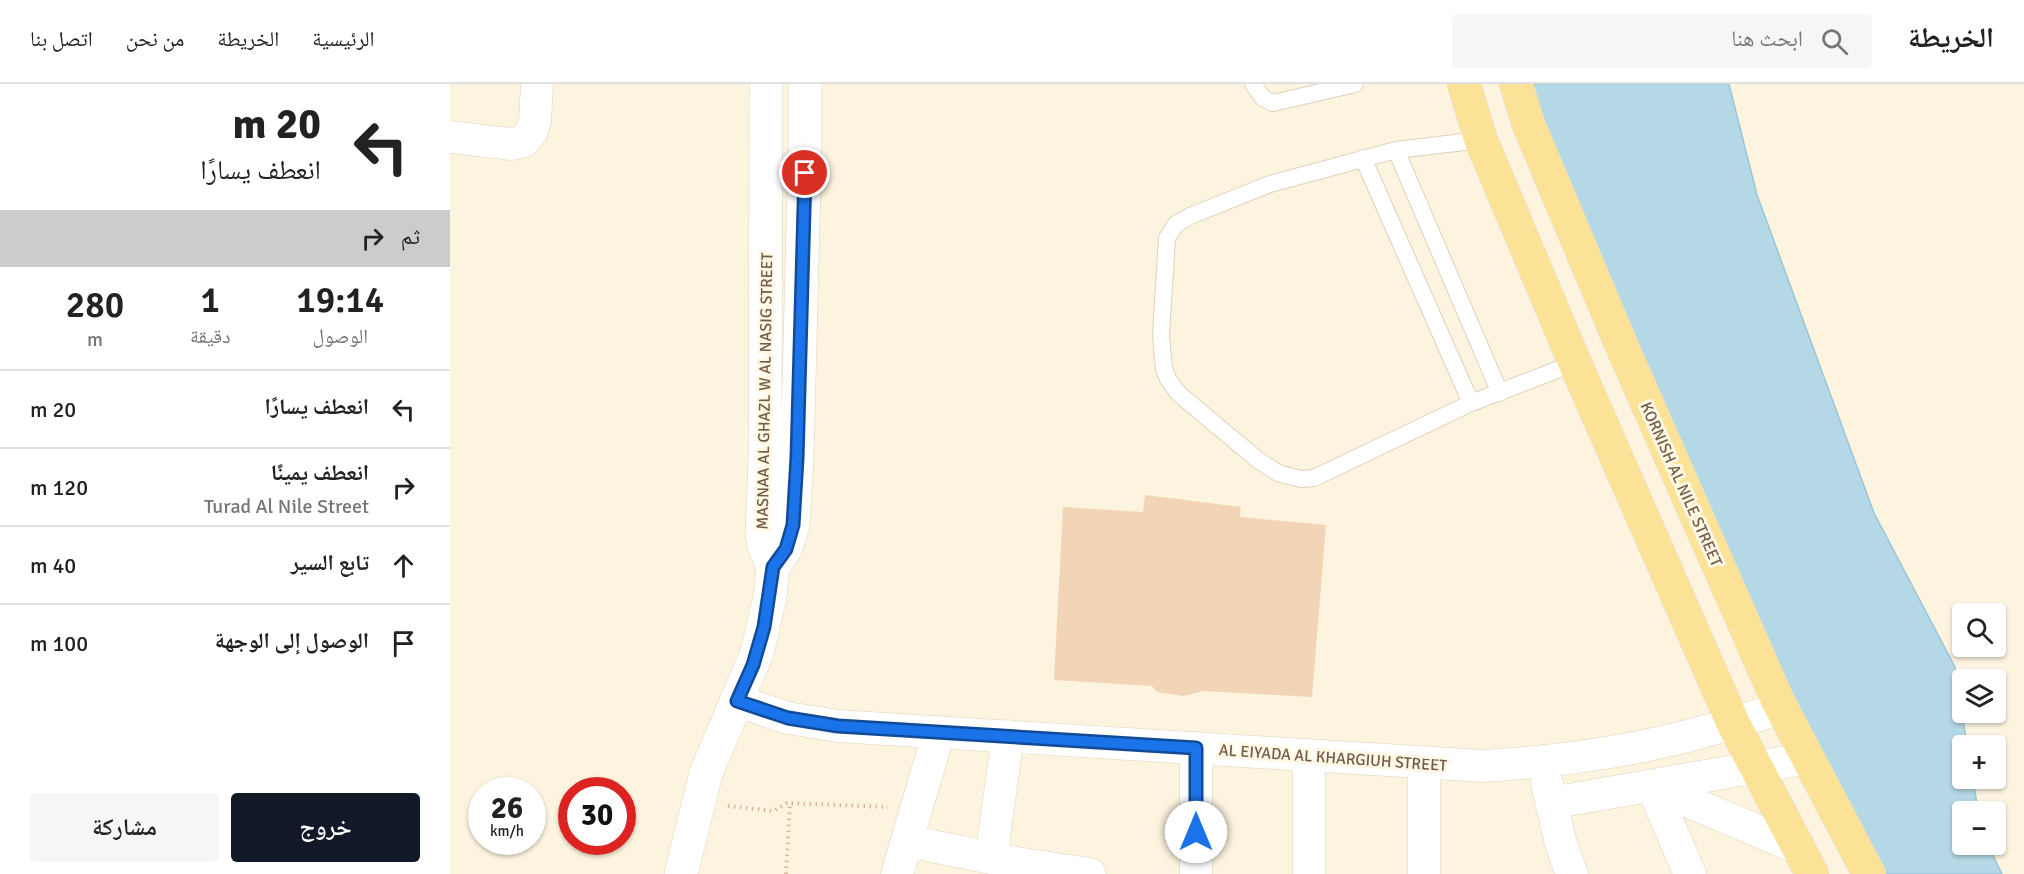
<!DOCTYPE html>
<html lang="ar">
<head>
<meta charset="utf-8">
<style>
	:root { --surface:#fff; --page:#f6f6f6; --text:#222; --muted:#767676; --line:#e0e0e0; --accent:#111827 }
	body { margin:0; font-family:Signika,"Noto Naskh Arabic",sans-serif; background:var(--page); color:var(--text); direction:rtl; height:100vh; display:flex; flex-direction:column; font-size:22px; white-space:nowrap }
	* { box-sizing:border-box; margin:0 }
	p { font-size:20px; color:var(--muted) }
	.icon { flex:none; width:33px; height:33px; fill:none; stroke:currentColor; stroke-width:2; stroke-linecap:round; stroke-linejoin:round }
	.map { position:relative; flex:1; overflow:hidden; direction:ltr }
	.sheet { display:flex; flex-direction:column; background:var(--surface); width:450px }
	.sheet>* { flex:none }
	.top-card { background:#fff; color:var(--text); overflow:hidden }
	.fabs { position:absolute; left:1502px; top:519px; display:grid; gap:12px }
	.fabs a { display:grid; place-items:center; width:54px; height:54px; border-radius:6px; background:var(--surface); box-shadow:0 2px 4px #0004; font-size:30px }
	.speed { position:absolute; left:18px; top:693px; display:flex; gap:12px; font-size:30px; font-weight:700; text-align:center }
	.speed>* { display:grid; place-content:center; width:78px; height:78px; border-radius:50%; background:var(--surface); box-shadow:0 2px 4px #0004; line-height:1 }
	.speed small { font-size:15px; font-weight:400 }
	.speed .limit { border:9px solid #d22; background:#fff; color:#111 }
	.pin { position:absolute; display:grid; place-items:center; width:51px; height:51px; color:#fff; margin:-26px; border:3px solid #fff; border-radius:50%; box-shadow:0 2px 6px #0007 }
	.me { position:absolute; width:66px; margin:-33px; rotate:0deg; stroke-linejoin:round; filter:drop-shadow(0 0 4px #0008) }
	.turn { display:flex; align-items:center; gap:21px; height:126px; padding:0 30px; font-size:27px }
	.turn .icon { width:78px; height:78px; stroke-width:2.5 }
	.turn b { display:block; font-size:42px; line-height:51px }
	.then { display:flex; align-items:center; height:57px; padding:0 30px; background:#0003; gap:12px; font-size:22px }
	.eta { display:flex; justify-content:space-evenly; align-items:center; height:102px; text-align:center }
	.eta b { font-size:36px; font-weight:600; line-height:42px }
	.cta { display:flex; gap:12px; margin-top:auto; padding:12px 30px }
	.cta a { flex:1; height:69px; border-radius:6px; background:var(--accent); color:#fff; font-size:24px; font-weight:600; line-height:69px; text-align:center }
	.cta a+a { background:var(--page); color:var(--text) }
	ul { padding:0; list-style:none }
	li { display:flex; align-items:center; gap:18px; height:78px; padding:0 30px; border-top:2px solid var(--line) }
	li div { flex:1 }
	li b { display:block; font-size:22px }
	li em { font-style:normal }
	header { display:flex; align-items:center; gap:36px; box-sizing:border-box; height:84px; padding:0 30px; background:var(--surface); border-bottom:2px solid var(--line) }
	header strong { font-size:28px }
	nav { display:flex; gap:33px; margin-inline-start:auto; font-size:21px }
	.search { width:420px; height:54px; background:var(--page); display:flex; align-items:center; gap:15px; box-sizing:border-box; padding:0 21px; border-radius:6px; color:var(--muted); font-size:22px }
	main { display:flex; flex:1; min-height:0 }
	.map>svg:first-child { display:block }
	.water { fill:#b4d8e5; stroke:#9ac6d7; stroke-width:1.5 }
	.building { fill:#f2d5b6 }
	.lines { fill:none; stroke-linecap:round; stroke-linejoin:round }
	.service-casing { stroke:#e0d1bb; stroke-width:18 }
	.minor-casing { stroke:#e0d1bb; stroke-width:33 }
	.secondary-casing { stroke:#e5d3b9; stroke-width:34 }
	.primary-casing { stroke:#e0dbd7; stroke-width:34 }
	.path { stroke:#d6b89a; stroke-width:4; stroke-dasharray:1.5 4.5; stroke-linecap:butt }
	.service { stroke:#fff; stroke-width:16 }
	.minor { stroke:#fff; stroke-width:32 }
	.secondary { stroke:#fff; stroke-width:33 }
	.primary { stroke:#fce296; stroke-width:33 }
	.route-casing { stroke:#114b97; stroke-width:15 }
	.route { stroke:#1a73e8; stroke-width:10 }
	.labels { text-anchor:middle; stroke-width:6; stroke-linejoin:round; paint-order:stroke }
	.street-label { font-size:16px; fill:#725b47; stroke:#fff8e5 }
</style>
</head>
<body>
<header>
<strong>الخريطة</strong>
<div class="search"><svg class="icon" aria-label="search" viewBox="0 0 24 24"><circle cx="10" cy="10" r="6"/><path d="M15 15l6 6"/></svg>ابحث هنا</div>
<nav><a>الرئيسية</a><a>الخريطة</a><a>من نحن</a><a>اتصل بنا</a></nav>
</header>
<main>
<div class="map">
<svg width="1574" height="790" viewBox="0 0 1574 790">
	<rect width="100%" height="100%" fill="#fcf4df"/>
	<path class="water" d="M1075,0H1279L1307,111L1424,429L1505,583L1517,661L1512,662V694L1523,695L1528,727L1512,728V760L1538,761L1552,790H1422L1381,711Z"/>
	<path class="building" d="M695,411L791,423L790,433L876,441L862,613L753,607L733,612L707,608L702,602L604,596L613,423L693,428Z"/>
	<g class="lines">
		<g class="service-casing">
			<path id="service" d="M803,0L813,14L823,19L905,0
				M1031,56L946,66L820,100L740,132L726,140L717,154L711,251L714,285L718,295L729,310L808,376L828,389L851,395L864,394L1021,319L1125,279
				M946,66L1050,309
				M913,74L1021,319"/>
		</g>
		<g class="minor-casing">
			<path id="minor" d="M0,53L62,60L74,57L82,47L85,37L87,0
				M287,617L338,634L388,642L1033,682C1099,678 1165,670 1229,654C1264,646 1298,634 1331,624
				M746,664V790
				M859,671V790
				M974,679V790
				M1097,699L1111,760L1122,790
				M1202,702L1348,764
				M1202,702L1240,790
				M1101,719L1358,674
				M457,757L566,779L640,790
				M541,774L558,652
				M447,790L489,648"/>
		</g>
		<g class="secondary-casing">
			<path id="secondary" d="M316,0L315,376L312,450L314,462L323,483
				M323,483L336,464L343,441L347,374L355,65V0
				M231,790L256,689L307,569L320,513L323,483"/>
		</g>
		<g class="primary-casing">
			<path id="primary" d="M1014,0L1031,56L1125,279L1283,639L1362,790
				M1066,0L1078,39L1171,260L1328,617L1419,790"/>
		</g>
		<path class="path" d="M278,722L323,727L337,719L438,723
			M336,790L340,719"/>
		<use href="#service" class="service"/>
		<use href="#minor" class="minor"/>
		<use href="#secondary" class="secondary"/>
		<use href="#primary" class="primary"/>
	</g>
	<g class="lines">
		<g class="route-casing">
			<path id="route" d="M355,89L347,374L343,441L336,465L323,483L314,543L303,581L287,617L338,634L388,642L746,664V748"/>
		</g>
		<use href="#route" class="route"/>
	</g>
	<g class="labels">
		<g class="street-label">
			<text transform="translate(314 307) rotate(-89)" y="6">MASNAA AL GHAZL W AL NASIG STREET</text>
			<text transform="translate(1232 400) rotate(66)" y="6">KORNISH AL NILE STREET</text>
			<text transform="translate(883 673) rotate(4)" y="6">AL EIYADA AL KHARGIUH STREET</text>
		</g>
	</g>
</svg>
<div class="fabs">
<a><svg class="icon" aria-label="search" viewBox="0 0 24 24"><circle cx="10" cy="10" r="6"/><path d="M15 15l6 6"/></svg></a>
<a><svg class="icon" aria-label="layers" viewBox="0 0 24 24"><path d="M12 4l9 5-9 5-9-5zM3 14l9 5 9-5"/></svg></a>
<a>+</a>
<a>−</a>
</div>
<div class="speed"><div>26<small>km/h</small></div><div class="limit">30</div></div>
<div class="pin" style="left:355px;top:89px;background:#d93025"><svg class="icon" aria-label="arrive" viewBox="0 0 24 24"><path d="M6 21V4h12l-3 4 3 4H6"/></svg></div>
<svg class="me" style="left:746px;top:748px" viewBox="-20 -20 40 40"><circle r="19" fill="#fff"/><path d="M0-13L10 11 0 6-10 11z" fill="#1a73e8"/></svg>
</div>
<section class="sheet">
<div class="top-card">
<div class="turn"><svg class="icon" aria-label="left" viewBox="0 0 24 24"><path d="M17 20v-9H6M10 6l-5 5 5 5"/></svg><div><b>20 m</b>انعطف يسارًا</div></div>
<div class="then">ثم<svg class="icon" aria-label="right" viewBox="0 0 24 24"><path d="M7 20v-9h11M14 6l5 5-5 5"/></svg></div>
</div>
<div class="eta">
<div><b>19:14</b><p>الوصول</p></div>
<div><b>1</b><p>دقيقة</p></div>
<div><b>280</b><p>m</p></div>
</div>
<ul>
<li><svg class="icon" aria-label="left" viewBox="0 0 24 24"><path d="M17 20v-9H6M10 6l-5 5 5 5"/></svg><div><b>انعطف يسارًا</b></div><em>20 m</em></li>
<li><svg class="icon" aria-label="right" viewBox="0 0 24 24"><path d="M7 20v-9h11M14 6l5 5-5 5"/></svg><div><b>انعطف يمينًا</b><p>Turad Al Nile Street</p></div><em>120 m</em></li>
<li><svg class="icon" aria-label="ahead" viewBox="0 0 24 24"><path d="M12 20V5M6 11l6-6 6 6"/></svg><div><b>تابع السير</b></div><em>40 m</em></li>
<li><svg class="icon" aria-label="arrive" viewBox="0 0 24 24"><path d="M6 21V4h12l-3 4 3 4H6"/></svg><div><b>الوصول إلى الوجهة</b></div><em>100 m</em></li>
</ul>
<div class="cta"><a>خروج</a><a>مشاركة</a></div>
</section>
</main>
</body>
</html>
